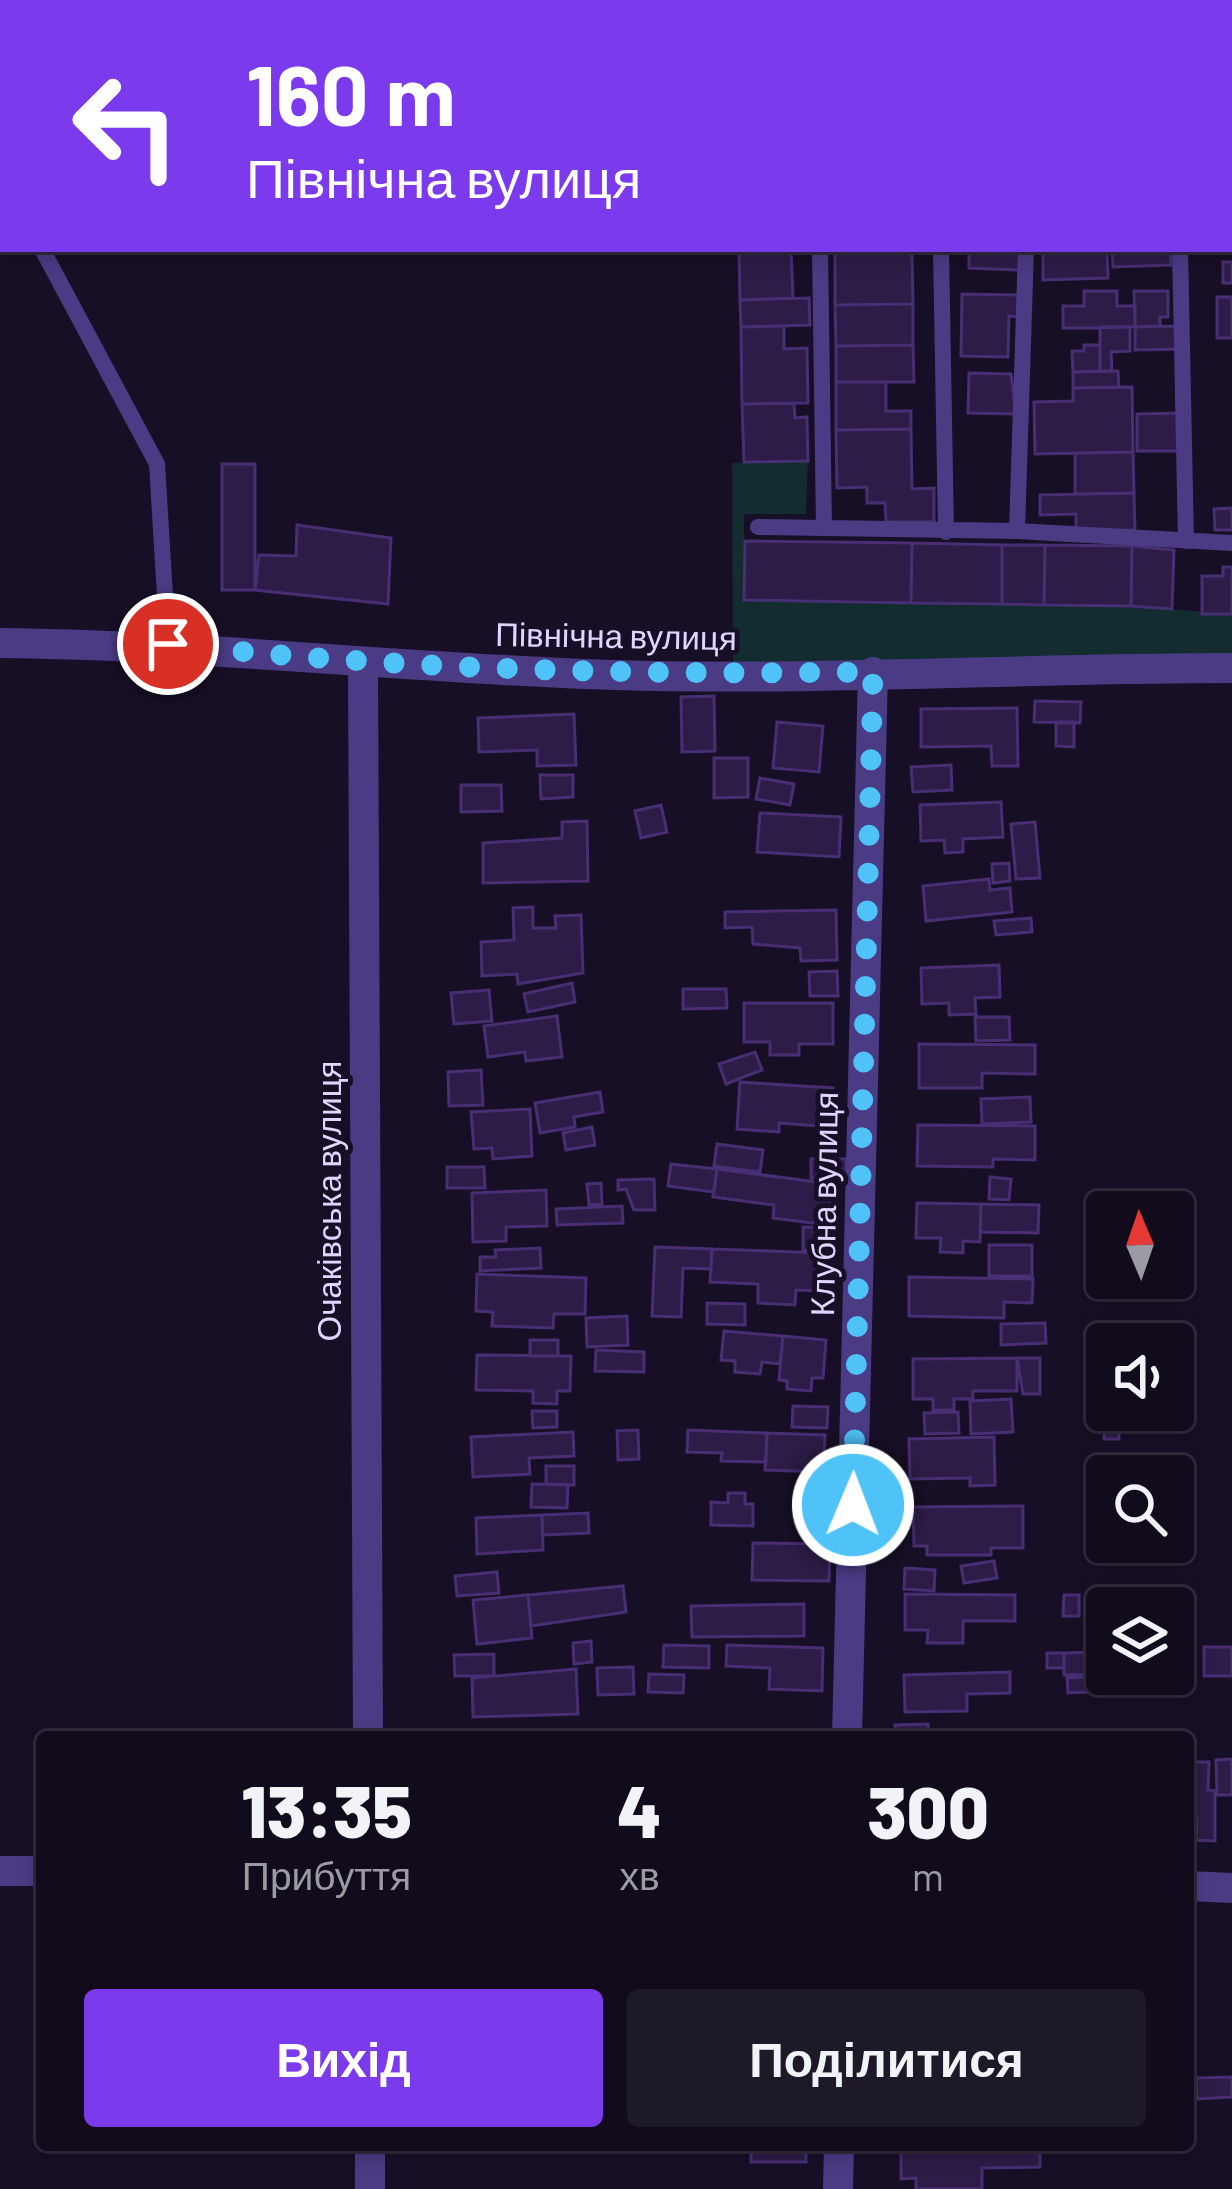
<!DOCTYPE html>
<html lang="uk">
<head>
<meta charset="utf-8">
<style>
	:root { --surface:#110b1c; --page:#1e1929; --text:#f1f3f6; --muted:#9c9ba3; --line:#302b3b; --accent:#7c3aed }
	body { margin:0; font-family:Barlow,sans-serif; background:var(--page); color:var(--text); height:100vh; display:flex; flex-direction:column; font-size:45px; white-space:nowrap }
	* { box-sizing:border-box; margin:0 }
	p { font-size:39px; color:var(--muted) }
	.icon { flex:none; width:66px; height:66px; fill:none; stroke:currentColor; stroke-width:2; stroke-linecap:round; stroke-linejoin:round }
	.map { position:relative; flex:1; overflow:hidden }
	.sheet { position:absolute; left:36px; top:1731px; width:1158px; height:420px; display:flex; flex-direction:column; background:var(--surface); border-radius:12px; box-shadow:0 6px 18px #0003,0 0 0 3px var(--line) }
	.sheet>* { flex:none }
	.top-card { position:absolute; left:0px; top:0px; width:1233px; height:252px; box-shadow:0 6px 18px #0003,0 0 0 3px var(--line); background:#7c3aed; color:#fff; overflow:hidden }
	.needle { width:78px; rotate:358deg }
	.tools { position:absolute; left:1086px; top:1191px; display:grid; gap:24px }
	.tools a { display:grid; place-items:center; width:108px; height:108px; border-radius:12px; background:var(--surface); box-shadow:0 6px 18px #0003,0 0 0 3px var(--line); font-size:60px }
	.pin { position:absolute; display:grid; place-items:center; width:102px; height:102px; color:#fff; margin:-51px; border:6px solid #fff; border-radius:50%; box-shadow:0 3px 12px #0007 }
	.me { position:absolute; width:132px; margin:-66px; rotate:1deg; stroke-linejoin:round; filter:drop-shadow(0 0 9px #0008) }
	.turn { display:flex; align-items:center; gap:42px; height:252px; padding:0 48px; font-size:54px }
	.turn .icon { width:156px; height:156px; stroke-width:2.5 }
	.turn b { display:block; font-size:84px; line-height:102px }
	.eta { display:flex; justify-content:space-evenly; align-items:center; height:204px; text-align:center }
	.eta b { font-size:72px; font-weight:800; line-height:84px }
	.button { display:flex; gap:24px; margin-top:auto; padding:24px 48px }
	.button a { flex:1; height:138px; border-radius:12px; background:var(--accent); color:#fff; font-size:48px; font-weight:800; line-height:138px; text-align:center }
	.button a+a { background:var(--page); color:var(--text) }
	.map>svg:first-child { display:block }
	.green { fill:#132c30 }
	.building { fill:#2c1c47; stroke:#482e73; stroke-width:3 }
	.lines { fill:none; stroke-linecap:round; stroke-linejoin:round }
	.service { stroke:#4b3b85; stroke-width:16 }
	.minor { stroke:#4b3b85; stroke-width:30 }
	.route { stroke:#4fc3f7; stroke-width:21; stroke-dasharray:0 37.8 }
	.labels { text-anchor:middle; stroke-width:10; stroke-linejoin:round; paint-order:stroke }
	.street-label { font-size:33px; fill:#e1d5ff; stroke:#170f26 }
</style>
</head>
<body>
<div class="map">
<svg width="1232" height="2189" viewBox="0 0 1232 2189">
	<rect width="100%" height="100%" fill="#170f26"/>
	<path class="green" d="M808,461L806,514H744V600L1131,606L1232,614V659L733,664L732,463Z"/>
	<path class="building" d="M737,0H792V3H738Z
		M966,0H1021V3H966Z
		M1058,0H1121V1L1058,3Z
		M1191,0H1232L1231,60L1230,3Z
		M739,249H791L793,298L740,300Z
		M835,249L912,254L913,304L835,305Z
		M969,249H1021L1020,270L969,268Z
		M1112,249H1170L1171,265L1113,267Z
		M1107,250L1108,278L1043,280V252Z
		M1223,262H1232V283H1223Z
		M1084,291H1117V306H1135V327L1063,328V306H1084Z
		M1134,291H1168V317H1160V326L1135,327Z
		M962,294L1018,295V317L1009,316L1008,357L961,356Z
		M1217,297H1232V338H1217Z
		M809,298L810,325L741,327L740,300Z
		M913,304V345L836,346L835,305Z
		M784,326V349L807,348L808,403L742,404L741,327Z
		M1182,326V349L1135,350V327Z
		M1100,327H1130V351L1111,352L1112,371H1100Z
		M913,345L914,382H836V346Z
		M1084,345H1100V371L1073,372L1072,351H1084Z
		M1118,371L1119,387L1073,388V372Z
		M969,373L1011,374L1016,414L968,413Z
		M836,382H886V411H911V429L836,430Z
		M1132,387L1133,452L1035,454L1034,402L1073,401V388Z
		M794,403L795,418L807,417L808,461L744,462L742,404Z
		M1181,413V451H1137V414Z
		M911,429L912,489L934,488V522H886L885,503H867V487L837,488L836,430Z
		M1133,452L1134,493L1075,494V453Z
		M222,464H255V590H222Z
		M1134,493L1135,530L1076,531V514L1040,515V495Z
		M1232,508V530H1215L1214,509Z
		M297,525L391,538L388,604L255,590L259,555L296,556Z
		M745,541L912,543L911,603L744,600Z
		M912,543L1002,545V604L911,603Z
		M1002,545H1045L1044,605L1002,604Z
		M1045,545L1132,546L1131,606L1044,605Z
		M1132,546L1174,550L1172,609L1131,606Z
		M1223,567H1232V614H1202V576H1223Z
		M714,696L715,751L682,752L681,697Z
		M1035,701L1081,702L1080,723L1034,722Z
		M1017,708L1018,766H992L991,746L921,747V709Z
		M574,714L576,765L537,766V750L479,752L478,718Z
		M777,722L823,726L819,772L773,768Z
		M1056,722H1074V747L1056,746Z
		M714,758H748V797L714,798Z
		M951,765L952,790L913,792L911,767Z
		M540,775H573V797L541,799Z
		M760,778L794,784L790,805L756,799Z
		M461,785H501L502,811L461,812Z
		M1001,802L1003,837L963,839V852L945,853L944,840L921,841L920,805Z
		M661,805L667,832L641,838L635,811Z
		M760,813L841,817L839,857L757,852Z
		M587,821L588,881L483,883V843L562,838V822Z
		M1035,822L1040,878L1016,879L1011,824Z
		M1009,863L1010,881L993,883L992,864Z
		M989,879L990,890L1010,888L1012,912L926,921L923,886Z
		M533,907V928H556L555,916L581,915L583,973L518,984L517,974L482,976L481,942L514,940L513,908Z
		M836,910L837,960L801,961L800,948L753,944L752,927L725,928V912Z
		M1031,918L1032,932L996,935L994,921Z
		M999,965L1000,997L975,998L976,1014L949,1015V1003L922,1004L921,968Z
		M837,971L838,996H810L809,972Z
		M572,983L575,1002L528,1012L524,994Z
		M683,989H726L727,1008L683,1009Z
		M489,990L492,1021L454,1024L451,993Z
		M744,1003H833V1044H799V1055H770V1042H744Z
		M557,1016L562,1057L526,1061L525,1052L488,1057L484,1026Z
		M975,1017H1009L1010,1040L976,1041Z
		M919,1044L1035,1045V1074L982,1073V1088H919Z
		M755,1052L762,1070L726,1084L719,1064Z
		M481,1070L483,1105L449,1106L448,1072Z
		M740,1082L833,1088L831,1127L779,1123V1132L737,1129Z
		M600,1092L603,1112L574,1117L575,1127L540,1133L535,1103Z
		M1030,1097L1031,1122L982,1124L981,1099Z
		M530,1109L532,1156L493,1159L492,1148L474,1149L471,1112Z
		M918,1125L1035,1126V1160L993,1159V1167L917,1166Z
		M592,1127L595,1145L566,1150L563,1133Z
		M717,1144L763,1150L760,1172L714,1166Z
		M811,1159H846V1178H811Z
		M671,1164L717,1169L714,1192L668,1186Z
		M447,1167H484L485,1188H447Z
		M717,1169L832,1184L827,1225L773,1218L774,1205L713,1197Z
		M990,1177L1011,1179L1009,1200L989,1199Z
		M654,1179L655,1210H634L626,1189L618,1190V1180Z
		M601,1183L602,1204L589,1205L587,1184Z
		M546,1190L547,1226L506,1227V1241L473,1242L472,1193Z
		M917,1203L981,1204L980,1242L963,1241V1253L940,1252L941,1238H916Z
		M981,1204L1039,1205L1038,1233L980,1232Z
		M622,1206L623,1223L557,1225L556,1209Z
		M803,1227L837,1228V1251L803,1250Z
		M989,1245H1032V1276H989Z
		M655,1247L712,1249L711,1269L683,1268L681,1317L652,1316Z
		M540,1248L541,1268L480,1271V1257H496L495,1250Z
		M712,1249L823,1253L821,1291L796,1290L795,1305L758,1303V1284L710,1282Z
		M477,1274L586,1278L585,1314H554L553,1328L492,1326L493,1312L476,1311Z
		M909,1277L1033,1279L1032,1303L1004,1302V1318L909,1316Z
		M707,1303L745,1304V1325L707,1324Z
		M627,1316L628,1345L587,1347L586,1318Z
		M1045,1323L1046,1343L1001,1345V1324Z
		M724,1331L783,1336L780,1364L762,1362L760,1374L735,1372V1361L721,1360Z
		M783,1336L826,1340L823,1378H812L811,1391L787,1389V1381L779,1380Z
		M530,1340H558V1356H530Z
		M596,1350L644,1352V1372L595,1371Z
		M477,1355L571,1356L570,1391H557V1404L533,1403V1391L476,1390Z
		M1017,1358H1040V1394H1023Z
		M1017,1358V1391H973V1399H954V1410H933V1399H913V1359Z
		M1011,1399L1013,1432L971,1434L970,1401Z
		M793,1406L828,1407L827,1428L792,1427Z
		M532,1411H557V1427L533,1428Z
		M958,1412L959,1433L925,1434L924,1413Z
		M1105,1420H1119V1439H1104Z
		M638,1430L639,1459L618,1460L617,1431Z
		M688,1430L767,1433L766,1462L721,1461L722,1453L687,1452Z
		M573,1432L574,1456L529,1458L530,1474L473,1477L471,1437Z
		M767,1433L825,1435L823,1472L765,1470Z
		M994,1437L995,1485L970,1486V1478L910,1479L909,1439Z
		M546,1466H574V1485L546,1484Z
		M532,1484L568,1485L567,1508L531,1507Z
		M728,1493H745V1504H753V1526L711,1525V1502L728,1503Z
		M1023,1506V1548H991V1555H927V1546H914L913,1507Z
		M588,1513L589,1533L543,1535L542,1515Z
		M542,1515L543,1550L477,1554L476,1518Z
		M753,1543L830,1544L829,1581L752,1580Z
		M994,1561L997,1578L964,1583L961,1566Z
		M905,1568L935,1570L934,1591L904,1589Z
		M497,1572L499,1593L457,1596L455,1576Z
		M623,1586L626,1612L531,1626L528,1595Z
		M905,1594L1015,1595V1621H963V1643H927L928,1630H905Z
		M528,1595L532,1638L477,1644L473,1600Z
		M1064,1595H1079V1616H1063Z
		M804,1604V1636L692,1637L691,1606Z
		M591,1641L592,1662L574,1664L573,1643Z
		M664,1645L709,1646V1668L663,1667Z
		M727,1645L823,1648L822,1691L769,1689L770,1668L726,1666Z
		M1204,1647H1232V1676H1204Z
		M1107,1652V1674L1064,1675V1653Z
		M1047,1653H1064V1668H1047Z
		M494,1654V1676H455L454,1655Z
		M633,1667L634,1694L598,1695L597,1668Z
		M576,1669L578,1714L473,1717L472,1678Z
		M1010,1672V1693L967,1694V1711L905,1712L904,1675Z
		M649,1674L684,1675L683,1693L648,1692Z
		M1107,1676L1108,1691L1068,1693L1067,1678Z
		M928,1724L929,1737H896L895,1725Z
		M1232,1759V1795H1217L1216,1760Z
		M1188,1762H1209L1208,1790L1215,1791V1841L1196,1840L1197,1819H1188Z
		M1232,2077V2097L1197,2099L1196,2078Z
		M687,2145H751V2150L687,2149Z
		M751,2145H806V2162H751Z
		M901,2145H1040V2167L982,2168V2189H916V2178L901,2179Z"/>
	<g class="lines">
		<path class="service" d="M818,0V3
			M1171,0V3
			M938,3V0
			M1034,3V0
			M0,171L3,177
			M42,249L157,464L168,645
			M820,249L824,527
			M941,249L946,532
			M1180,249L1186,541
			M758,527L1017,531L1232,543
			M1017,531L1026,249"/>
		<path class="minor" d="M0,643C206,645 410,669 615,675C820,681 1027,668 1232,668
			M363,665L368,1737
			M847,1737L873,672
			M0,1871H42
			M1188,1886L1232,1888
			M370,2145V2189
			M838,2189L839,2145"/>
	</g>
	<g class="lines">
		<path class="route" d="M168,644C403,670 636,675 873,672L853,1505"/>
	</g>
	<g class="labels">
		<g class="street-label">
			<text transform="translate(616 636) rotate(1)" y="12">Північна вулиця</text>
			<text transform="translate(329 1201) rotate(-90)" y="12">Очаківська вулиця</text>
			<text transform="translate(824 1204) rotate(-89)" y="12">Клубна вулиця</text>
		</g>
	</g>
</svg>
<div class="tools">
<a><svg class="needle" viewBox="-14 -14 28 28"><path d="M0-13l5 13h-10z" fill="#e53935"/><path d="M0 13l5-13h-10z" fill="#9c9ba3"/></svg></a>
<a><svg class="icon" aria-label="sound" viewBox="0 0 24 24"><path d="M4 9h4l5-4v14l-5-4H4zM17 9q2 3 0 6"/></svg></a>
<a><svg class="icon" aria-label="search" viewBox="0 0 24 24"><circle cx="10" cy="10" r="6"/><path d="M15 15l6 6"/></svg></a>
<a><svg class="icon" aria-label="layers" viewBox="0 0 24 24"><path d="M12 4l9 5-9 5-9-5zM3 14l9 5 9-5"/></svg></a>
</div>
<div class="pin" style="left:168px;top:644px;background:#d93025"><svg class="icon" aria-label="arrive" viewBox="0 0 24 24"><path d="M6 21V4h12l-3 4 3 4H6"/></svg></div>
<svg class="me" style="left:853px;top:1505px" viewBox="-20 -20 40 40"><circle r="17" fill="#4fc3f7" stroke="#fff" stroke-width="3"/><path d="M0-11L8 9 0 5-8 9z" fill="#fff"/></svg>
<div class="top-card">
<div class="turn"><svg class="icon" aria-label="left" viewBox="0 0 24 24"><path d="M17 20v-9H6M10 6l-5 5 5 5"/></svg><div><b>160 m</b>Північна вулиця</div></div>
</div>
<section class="sheet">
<div class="eta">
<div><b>13:35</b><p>Прибуття</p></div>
<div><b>4</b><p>хв</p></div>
<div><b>300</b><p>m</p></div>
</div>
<div class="button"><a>Вихід</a><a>Поділитися</a></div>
</section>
</div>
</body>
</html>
